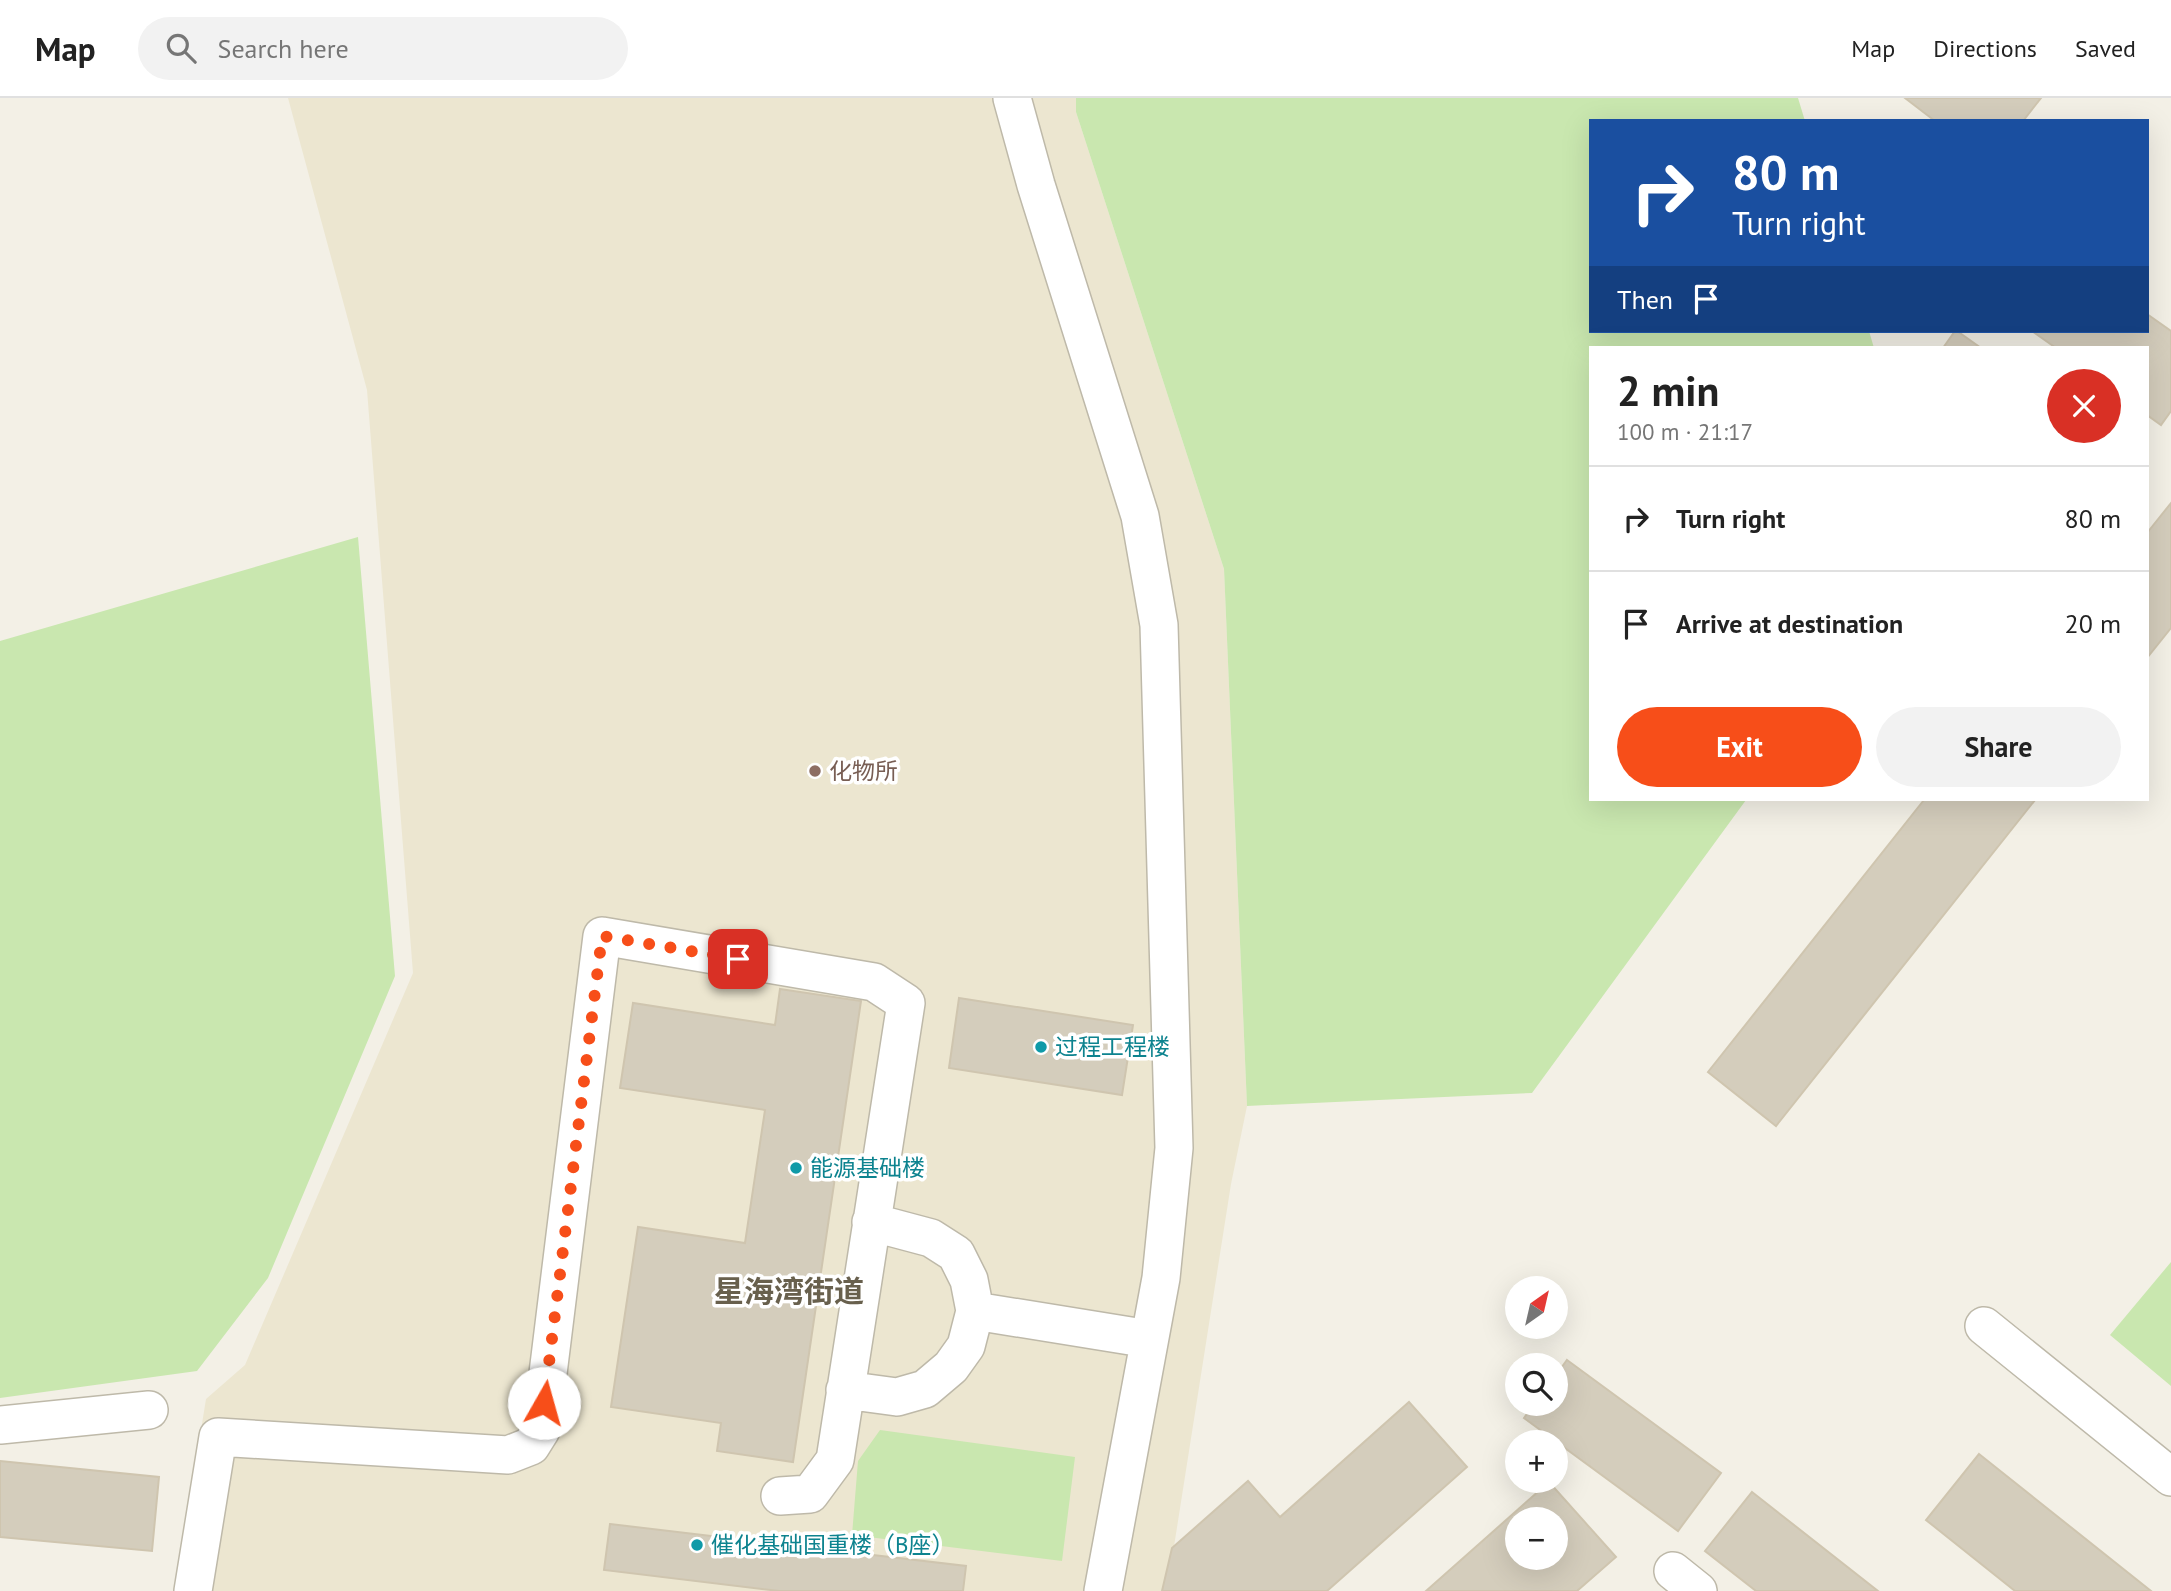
<!DOCTYPE html>
<html lang="en">
<head>
<meta charset="utf-8">
<style>
	:root { --surface:#fff; --page:#f2f2f2; --text:#222; --muted:#767676; --line:#e0e0e0; --accent:#f74e19 }
	body { margin:0; font-family:"PT Sans","Noto Sans SC",sans-serif; background:var(--page); color:var(--text); height:100vh; display:flex; flex-direction:column; font-size:26px; white-space:nowrap }
	* { box-sizing:border-box; margin:0 }
	p { font-size:23px; color:var(--muted) }
	.icon { flex:none; width:38px; height:38px; fill:none; stroke:currentColor; stroke-width:2; stroke-linecap:round; stroke-linejoin:round }
	.map { position:relative; flex:1; overflow:hidden }
	.sheet { position:absolute; left:1589px; top:248px; width:560px; height:455px; display:flex; flex-direction:column; background:var(--surface); border-radius:0px; box-shadow:0 7px 28px #0002 }
	.sheet>* { flex:none }
	.hud { position:absolute; left:1589px; top:21px; width:560px; height:214px; border-radius:0px; box-shadow:0 7px 28px #0002; background:#1a4fa0; color:#fff; overflow:hidden }
	.needle { width:46px; rotate:34deg }
	.buttons { position:absolute; left:1505px; top:1178px; display:grid; gap:14px }
	.buttons a { display:grid; place-items:center; width:63px; height:63px; border-radius:50%; background:var(--surface); box-shadow:0 7px 28px #0002; font-size:35px }
	.pin { position:absolute; display:grid; place-items:center; width:60px; height:60px; color:#fff; margin:-30px; border-radius:14px; box-shadow:0 4px 10px #0006 }
	.me { position:absolute; width:77px; margin:-38px; rotate:7deg; stroke-linejoin:round; filter:drop-shadow(0 0 5px #0008) }
	.turn { display:flex; align-items:center; gap:24px; height:147px; padding:0 28px; font-size:32px }
	.turn .icon { width:91px; height:91px; stroke-width:2.5 }
	.turn b { display:block; font-size:49px; line-height:60px }
	.then { display:flex; align-items:center; height:66px; padding:0 28px; background:#0003; gap:14px; font-size:26px }
	.round { display:grid; place-items:center; flex:none; width:74px; height:74px; border-radius:37px; background:var(--page) }
	.summary { display:flex; align-items:center; justify-content:space-between; height:119px; padding:0 28px }
	h1 { font-size:42px; font-weight:700; line-height:52px }
	.primary-button { display:flex; gap:14px; margin-top:auto; padding:14px 28px }
	.primary-button a { flex:1; height:80px; border-radius:42px; background:var(--accent); color:#fff; font-size:28px; font-weight:700; line-height:80px; text-align:center }
	.primary-button a+a { background:var(--page); color:var(--text) }
	ul { padding:0; list-style:none }
	li { display:flex; align-items:center; gap:21px; height:105px; padding:0 28px; border-top:2px solid var(--line) }
	li div { flex:1 }
	li b { display:block; font-size:26px }
	li em { font-style:normal }
	header { display:flex; align-items:center; gap:42px; box-sizing:border-box; height:98px; padding:0 35px; background:var(--surface); border-bottom:2px solid var(--line) }
	header strong { font-size:33px }
	nav { display:flex; gap:38px; margin-inline-start:auto; font-size:24px }
	.search { width:490px; height:63px; background:var(--page); display:flex; align-items:center; gap:18px; box-sizing:border-box; padding:0 24px; border-radius:38px; color:var(--muted); font-size:26px }
	.map>svg:first-child { display:block }
	.education { fill:#ece6d0 }
	.green { fill:#c9e7af }
	.building { fill:#d4cdbc; stroke:#cfc5af; stroke-width:2; fill-rule:evenodd }
	.lines { fill:none; stroke-linecap:round; stroke-linejoin:round }
	.minor-casing { stroke:#beb9a9; stroke-width:40 }
	.minor { stroke:#fff; stroke-width:37 }
	.route { stroke:#f74e19; stroke-width:12; stroke-dasharray:0 21.6 }
	.education-dot { fill:#8d6e63; stroke:#fff; stroke-width:2.5 }
	.culture-dot { fill:#0f9aa8; stroke:#fff; stroke-width:2.5 }
	.labels { text-anchor:middle; stroke-width:7; stroke-linejoin:round; paint-order:stroke }
	.education-label { font-size:23px; fill:#785e54; stroke:#fff; text-anchor:start }
	.culture-label { font-size:23px; fill:#0d838f; stroke:#fff; text-anchor:start }
	.district-label { font-size:30px; font-weight:bold; fill:#68604d; stroke:#fff }
</style>
</head>
<body>
<header>
<strong>Map</strong>
<div class="search"><svg class="icon" aria-label="search" viewBox="0 0 24 24"><circle cx="10" cy="10" r="6"/><path d="M15 15l6 6"/></svg>Search here</div>
<nav><a>Map</a><a>Directions</a><a>Saved</a></nav>
</header>
<div class="map">
<svg width="2171" height="1493" viewBox="0 0 2171 1493">
	<rect width="100%" height="100%" fill="#f3f0e6"/>
	<path class="education" d="M288,0H1076V14L1224,471L1247,1008L1231,1086L1167,1493H175L206,1301L245,1267L413,875L367,292Z"/>
	<path class="green" d="M1076,0H1798L1805,23H1591V233H1869L1874,250H1591V702H1746L1532,995L1247,1008L1224,471L1076,14Z
		M358,439L395,878L268,1180L197,1273L0,1300V543Z
		M2171,1164V1288L2110,1237Z
		M880,1332L1075,1359L1062,1463L852,1437L858,1363Z"/>
	<path class="building" d="M1905,0H2041L2023,23H1935Z
		M2147,216L2171,233V313L2161,327L2147,317V250H2056L2032,233H2147Z
		M1955,233H1957L1981,250H1943Z
		M2171,405V530L2147,560V435Z
		M1924,702H2035L1776,1028L1708,974Z
		M780,891L861,903L793,1364L717,1353L721,1325L611,1309L638,1129L745,1145L765,1012L620,990L633,905L775,927Z
		M959,900L1133,927L1122,997L949,970Z
		M1567,1262L1721,1375L1678,1433L1524,1320L1534,1306H1556V1277Z
		M1409,1304L1467,1369L1327,1493H1162L1172,1450L1248,1383L1280,1419Z
		M1979,1356L2151,1493H2015L1926,1422Z
		M0,1363L159,1379L152,1453L0,1439Z
		M1549,1384L1616,1459L1577,1493H1426ZM1517,1421H1556V1460H1517Z
		M1752,1394L1878,1493H1756L1705,1453Z
		M610,1426L966,1468L963,1493H779L604,1472Z"/>
	<g class="lines">
		<g class="minor-casing">
			<path id="minor" d="M1012,0L1036,87L1140,418L1159,527L1174,1050L1161,1180L1103,1493
				M975,1213L1149,1241
				M1984,1228L2171,1379
				M845,1292L897,1299L925,1291L951,1269L966,1248L975,1213L969,1182L956,1156L931,1140L871,1124
				M0,1327L149,1312
				M1673,1473L1698,1493
				M193,1493L218,1339L508,1357L531,1348L541,1332L602,838L874,884L906,905L835,1362L810,1396L780,1398"/>
		</g>
		<use href="#minor" class="minor"/>
	</g>
	<g class="lines">
		<path class="route" d="M544,1305L602,838L738,861"/>
	</g>
	<circle class="education-dot" cx="815" cy="673" r="7"/>
	<g class="culture-dot">
		<circle cx="1041" cy="949" r="7"/>
		<circle cx="796" cy="1070" r="7"/>
		<circle cx="697" cy="1447" r="7"/>
	</g>
	<g class="labels">
		<g class="education-label">
			<text x="829" y="681">化物所</text>
		</g>
		<g class="culture-label">
			<text x="1055" y="957">过程工程楼</text>
			<text x="810" y="1078">能源基础楼</text>
			<text x="711" y="1455">催化基础国重楼（B座）</text>
		</g>
		<g class="district-label">
			<text x="789" y="1204">星海湾街道</text>
		</g>
	</g>
</svg>
<div class="buttons">
<a><svg class="needle" viewBox="-14 -14 28 28"><path d="M0-13l5 13h-10z" fill="#e53935"/><path d="M0 13l5-13h-10z" fill="#767676"/></svg></a>
<a><svg class="icon" aria-label="search" viewBox="0 0 24 24"><circle cx="10" cy="10" r="6"/><path d="M15 15l6 6"/></svg></a>
<a>+</a>
<a>−</a>
</div>
<div class="pin" style="left:738px;top:861px;background:#d93025"><svg class="icon" aria-label="arrive" viewBox="0 0 24 24"><path d="M6 21V4h12l-3 4 3 4H6"/></svg></div>
<svg class="me" style="left:544px;top:1305px" viewBox="-20 -20 40 40"><circle r="19" fill="#fff"/><path d="M0-13L10 11 0 6-10 11z" fill="#f74e19"/></svg>
<div class="hud">
<div class="turn"><svg class="icon" aria-label="right" viewBox="0 0 24 24"><path d="M7 20v-9h11M14 6l5 5-5 5"/></svg><div><b>80 m</b>Turn right</div></div>
<div class="then">Then<svg class="icon" aria-label="arrive" viewBox="0 0 24 24"><path d="M6 21V4h12l-3 4 3 4H6"/></svg></div>
</div>
<section class="sheet">
<div class="summary"><div><h1>2 min</h1><p>100 m · 21:17</p></div><a class="round" style="background:#d93025;color:#fff"><svg class="icon" aria-label="close" viewBox="0 0 24 24"><path d="M6 6l12 12M18 6L6 18"/></svg></a></div>
<ul>
<li><svg class="icon" aria-label="right" viewBox="0 0 24 24"><path d="M7 20v-9h11M14 6l5 5-5 5"/></svg><div><b>Turn right</b></div><em>80 m</em></li>
<li><svg class="icon" aria-label="arrive" viewBox="0 0 24 24"><path d="M6 21V4h12l-3 4 3 4H6"/></svg><div><b>Arrive at destination</b></div><em>20 m</em></li>
</ul>
<div class="primary-button"><a>Exit</a><a>Share</a></div>
</section>
</div>
</body>
</html>
